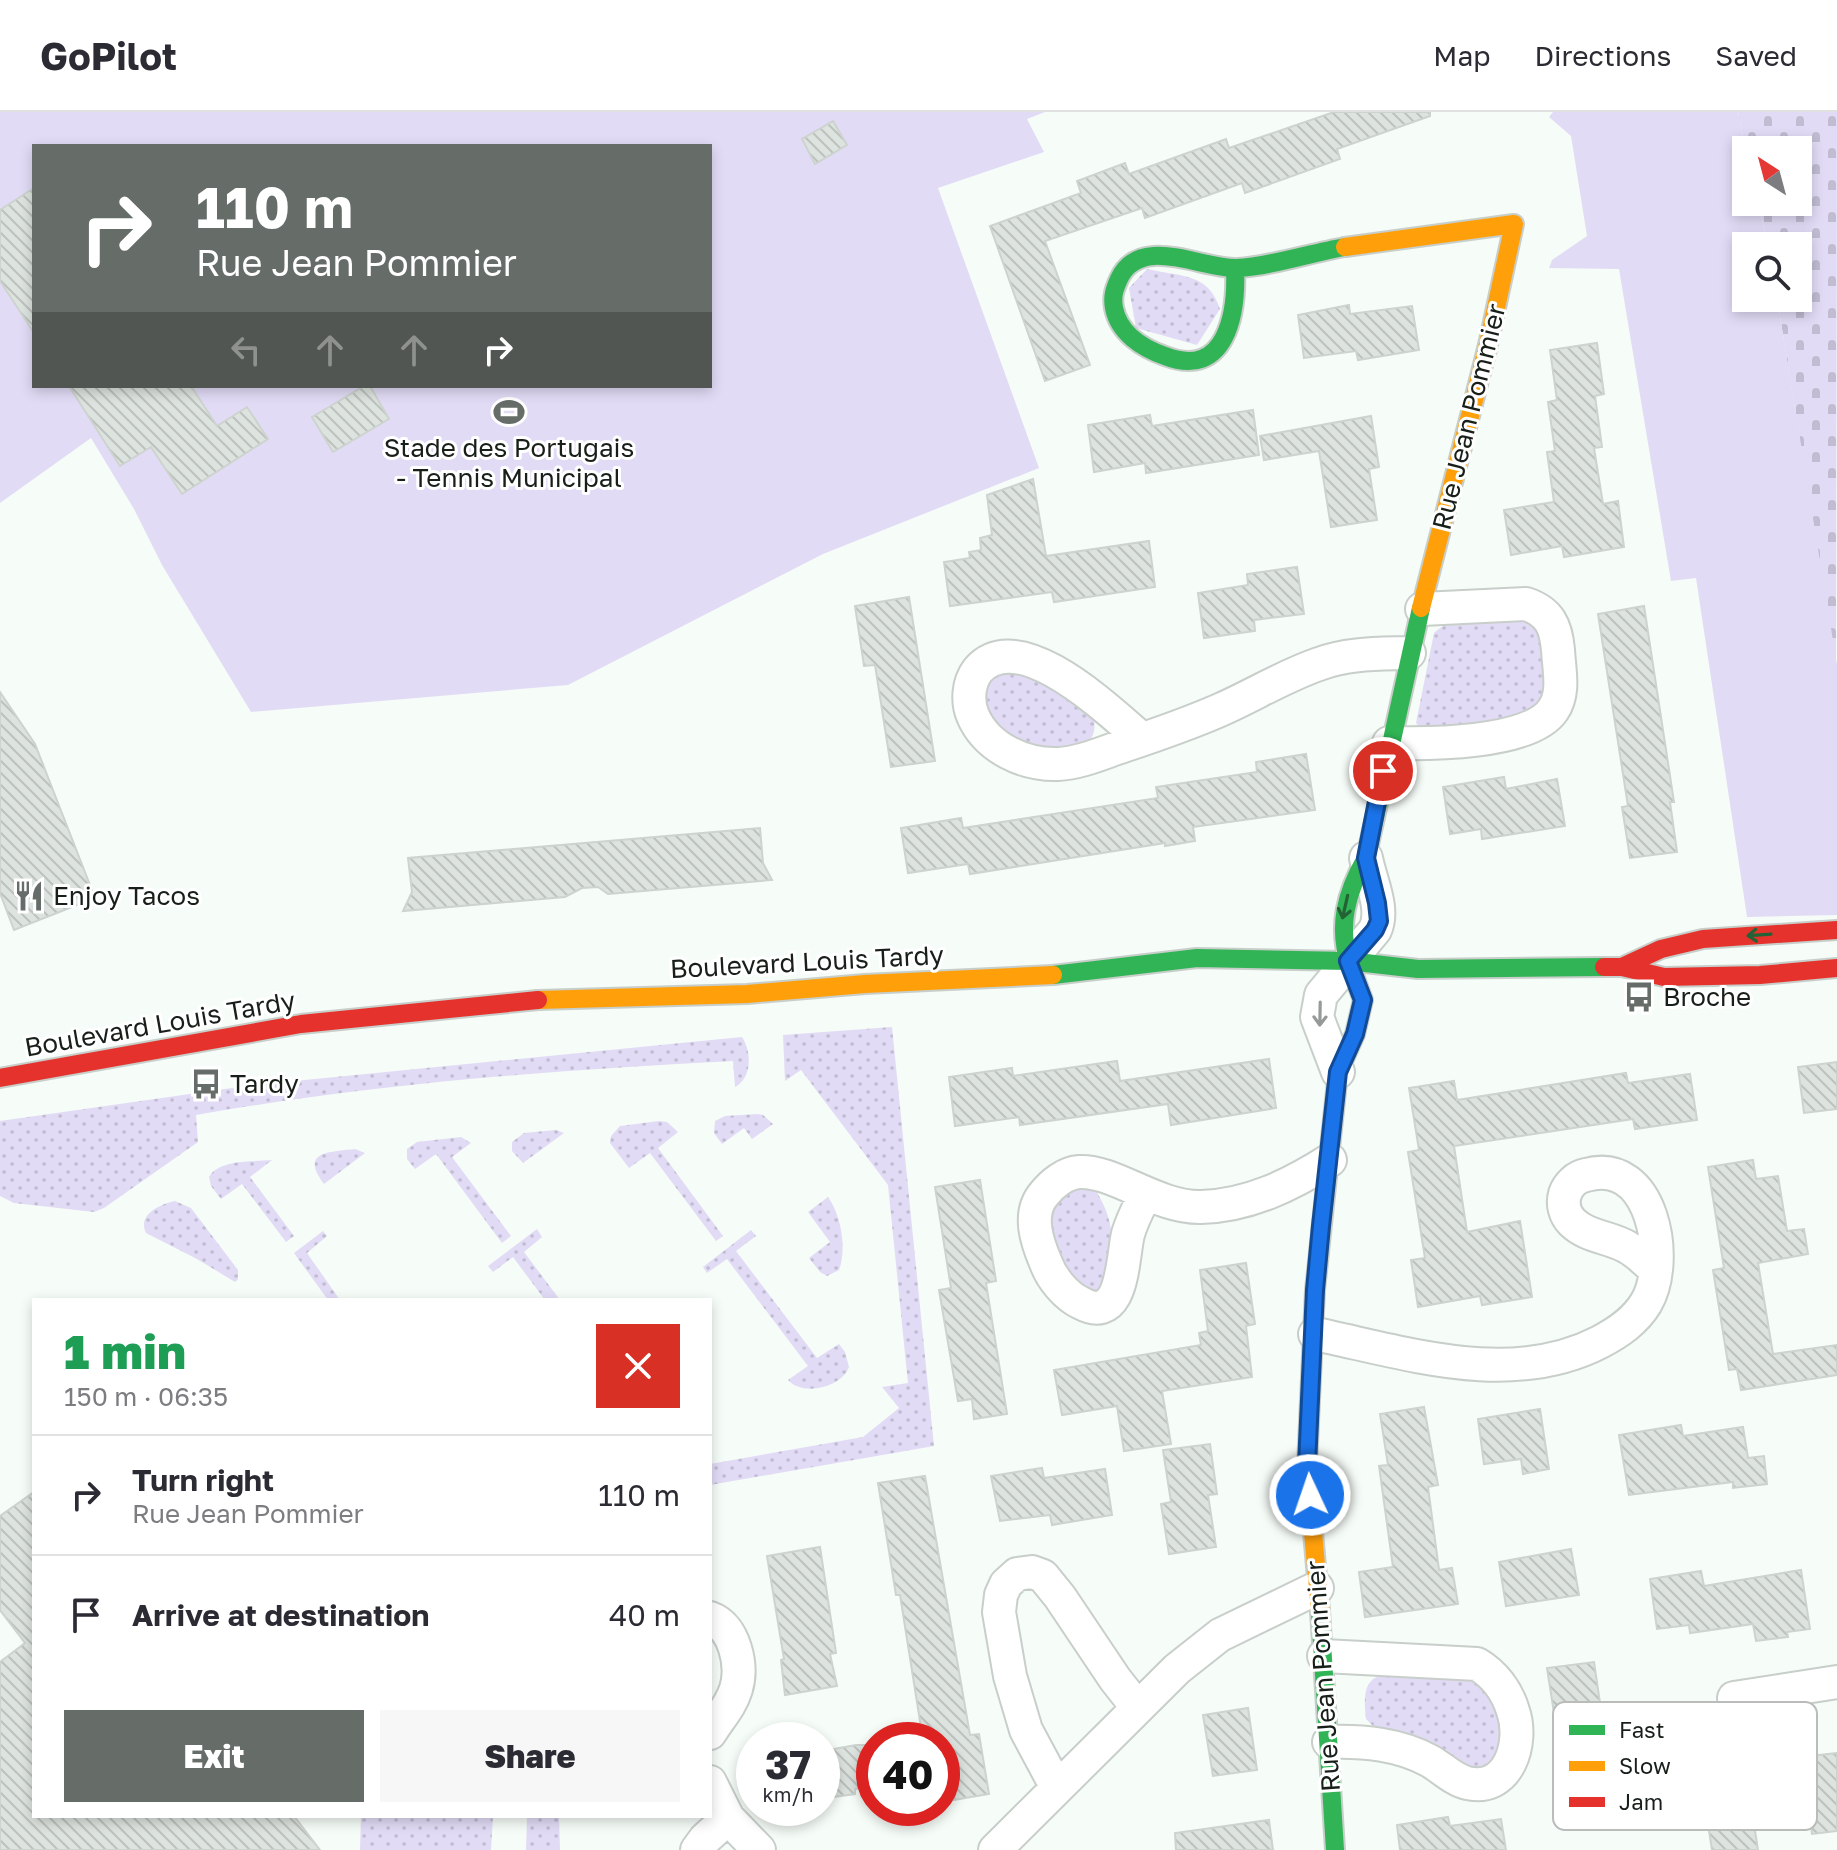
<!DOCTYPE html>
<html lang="en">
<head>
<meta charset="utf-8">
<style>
	:root { --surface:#fff; --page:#f7f7f7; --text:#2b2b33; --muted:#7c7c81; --line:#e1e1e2; --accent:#666c67 }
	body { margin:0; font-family:"Golos Text",sans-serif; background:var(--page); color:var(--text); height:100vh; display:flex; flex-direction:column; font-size:30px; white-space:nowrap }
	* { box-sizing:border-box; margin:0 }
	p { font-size:26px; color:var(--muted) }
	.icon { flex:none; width:44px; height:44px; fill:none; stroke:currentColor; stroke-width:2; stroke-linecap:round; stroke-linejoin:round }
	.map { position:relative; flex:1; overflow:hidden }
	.side { position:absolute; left:32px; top:1186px; width:680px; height:520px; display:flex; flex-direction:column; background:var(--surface); border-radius:0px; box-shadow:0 4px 12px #0003 }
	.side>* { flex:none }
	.top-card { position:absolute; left:32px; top:32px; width:680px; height:244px; border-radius:0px; box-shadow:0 4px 12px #0003; background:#666c67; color:#fff; overflow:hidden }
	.needle { width:52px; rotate:324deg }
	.buttons { position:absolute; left:1732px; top:24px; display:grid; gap:16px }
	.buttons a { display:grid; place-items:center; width:80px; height:80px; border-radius:0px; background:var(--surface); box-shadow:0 4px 12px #0003; font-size:40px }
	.speed { position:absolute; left:736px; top:1610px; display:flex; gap:16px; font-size:40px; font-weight:700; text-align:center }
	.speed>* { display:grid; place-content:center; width:104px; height:104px; border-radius:50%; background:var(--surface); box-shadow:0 4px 12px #0003; line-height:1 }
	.speed small { font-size:20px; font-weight:400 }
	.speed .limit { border:12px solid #d22; background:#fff; color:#111 }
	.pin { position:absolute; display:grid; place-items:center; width:68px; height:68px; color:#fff; margin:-34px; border:4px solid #fff; border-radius:50%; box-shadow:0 2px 8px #0007 }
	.me { position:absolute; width:88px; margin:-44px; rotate:357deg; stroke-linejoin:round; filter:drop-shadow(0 0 6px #0008) }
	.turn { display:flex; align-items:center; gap:28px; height:168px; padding:0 32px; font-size:36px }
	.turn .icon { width:104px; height:104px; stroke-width:2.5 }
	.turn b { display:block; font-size:56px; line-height:68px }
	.lanes { display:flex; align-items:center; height:76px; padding:0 32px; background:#0003; justify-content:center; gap:40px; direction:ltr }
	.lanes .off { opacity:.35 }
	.round { display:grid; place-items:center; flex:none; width:84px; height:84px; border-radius:0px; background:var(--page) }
	.head { display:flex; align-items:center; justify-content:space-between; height:136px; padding:0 32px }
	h1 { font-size:48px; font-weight:800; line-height:60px; color:#1e9e55 }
	.cta { display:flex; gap:16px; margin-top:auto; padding:16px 32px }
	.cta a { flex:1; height:92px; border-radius:0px; background:var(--accent); color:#fff; font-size:32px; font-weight:800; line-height:92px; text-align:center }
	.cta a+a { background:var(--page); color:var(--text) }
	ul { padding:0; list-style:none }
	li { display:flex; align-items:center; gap:24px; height:120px; padding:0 32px; border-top:2px solid var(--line) }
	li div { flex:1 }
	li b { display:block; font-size:30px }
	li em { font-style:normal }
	header { display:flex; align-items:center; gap:48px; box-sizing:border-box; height:112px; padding:0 40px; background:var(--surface); border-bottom:2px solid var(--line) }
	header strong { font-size:38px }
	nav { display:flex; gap:44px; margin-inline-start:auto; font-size:28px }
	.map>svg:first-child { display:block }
	.grass { fill:url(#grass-dots) }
	.cemetery { fill:url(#cemetery-stones) }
	.park { fill:#e2dbf6; fill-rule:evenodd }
	.building { fill:url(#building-back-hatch); stroke:#cdd3ce; stroke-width:2 }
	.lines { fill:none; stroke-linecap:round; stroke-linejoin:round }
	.street-casing { stroke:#c8cec9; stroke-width:36 }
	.fast-casing { stroke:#c8cec9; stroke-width:22 }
	.slow-casing { stroke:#c8cec9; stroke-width:22 }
	.jam-casing { stroke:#c8cec9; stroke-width:22 }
	.street { stroke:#fefffe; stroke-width:32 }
	.fast { stroke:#30b455; stroke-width:18 }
	.slow { stroke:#ff9f0a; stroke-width:18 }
	.jam { stroke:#e5322d; stroke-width:18 }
	.oneway { stroke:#236234 }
	.oneway2 { stroke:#969a97 }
	.route-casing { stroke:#114b97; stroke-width:20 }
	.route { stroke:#1a73e8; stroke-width:14 }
	.labels { text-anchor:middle; stroke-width:6; stroke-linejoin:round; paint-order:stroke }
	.street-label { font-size:26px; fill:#181f19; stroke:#fff }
	.poi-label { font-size:26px; fill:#181f19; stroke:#fff; text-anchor:start }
	.key { fill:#fff; stroke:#babcba; stroke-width:2 }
	.key-label { font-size:22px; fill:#181f19 }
</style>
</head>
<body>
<header>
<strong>GoPilot</strong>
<nav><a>Map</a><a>Directions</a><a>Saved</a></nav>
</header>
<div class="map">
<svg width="1837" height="1738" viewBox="0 0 1837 1738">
	<defs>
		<pattern id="grass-dots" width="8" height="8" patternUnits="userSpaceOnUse" patternTransform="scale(2)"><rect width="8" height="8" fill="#e2dbf6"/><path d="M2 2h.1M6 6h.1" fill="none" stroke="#c1bcd2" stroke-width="1.8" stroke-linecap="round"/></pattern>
		<pattern id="cemetery-stones" width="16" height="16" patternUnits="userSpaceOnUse" patternTransform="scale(2)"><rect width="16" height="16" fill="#e2dbf6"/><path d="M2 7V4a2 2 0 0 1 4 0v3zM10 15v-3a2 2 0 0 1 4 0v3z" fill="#c1bcd2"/></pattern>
		<pattern id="building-back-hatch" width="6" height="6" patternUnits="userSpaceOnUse" patternTransform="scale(2)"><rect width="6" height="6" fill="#dde3de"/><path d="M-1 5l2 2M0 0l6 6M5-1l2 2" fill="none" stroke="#bdc2be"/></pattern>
	</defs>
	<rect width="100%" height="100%" fill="#f6fcf7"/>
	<path class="grass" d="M1147,157C1181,165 1208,160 1220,197L1197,233L1136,216L1129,176Z
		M1519,498L1545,519L1547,586L1529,606L1422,618L1416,611L1434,521C1453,502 1493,503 1519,498Z
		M1021,556L1092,600C1108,650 1043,637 1015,634L983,600C987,563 984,563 1021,556Z
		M892,915L934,1334L710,1373V1352L863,1325L899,1296L882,1275L908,1271L888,1073L801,958L785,969L783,923Z
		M742,925C752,940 752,966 735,975L733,949C555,958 371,972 196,1003L198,1030L104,1096L94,1100L14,1091L0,1084V1009L253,973Z
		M758,1002L763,1003L773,1012L752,1027L744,1016L722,1032L714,1021L715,1009L725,1004Z
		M659,1009L667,1010L678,1020L658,1036L723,1124L716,1129L650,1041L629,1056L610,1031L611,1024L620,1014Z
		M556,1018L564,1021L523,1051L512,1039V1030L524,1021Z
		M461,1025L471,1031L452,1045L511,1124L502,1131L436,1042L415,1057L407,1047V1037L417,1030Z
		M355,1037L365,1041L324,1072C299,1039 330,1040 355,1037Z
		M272,1048L250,1065L294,1124L286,1130L242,1072L221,1087L211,1074L209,1065C219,1047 253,1050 272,1048Z
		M1091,1071C1115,1107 1113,1124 1112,1166L1098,1179H1086L1054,1147L1047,1093L1058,1080Z
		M828,1085C841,1103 847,1136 839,1158L827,1164L820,1160L809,1146L830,1130L808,1100Z
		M175,1089L191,1096L238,1158V1167L235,1170L197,1147L146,1121C137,1103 160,1092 175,1089Z
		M537,1117L542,1125L524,1140L560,1188H545L513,1145L493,1160L488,1154Z
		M751,1118L756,1124L736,1139L817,1246L839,1232L845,1240L849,1255C842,1275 803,1285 788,1268L808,1254L727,1147L707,1161L703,1155Z
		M323,1119L327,1124L307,1141L340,1188H328L294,1141Z
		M1420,1557L1481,1566L1504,1606V1627L1496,1643L1483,1655L1466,1657L1374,1615L1366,1607C1360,1557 1378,1564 1420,1557Z
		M361,1704H493L491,1738H360Z
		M527,1704H559L560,1738H526Z"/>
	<path class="cemetery" d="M1738,0H1837L1836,553L1777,186H1798V134H1768L1758,90H1798V38H1746Z"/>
	<path class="park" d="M0,0H1045L1027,7L1044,40L938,76L1039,356L823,442L568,573L251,600L162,453L134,397L91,326L0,391ZM34,34H710V274H34Z
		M1553,0H1738L1746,38V90H1758L1768,134H1746V186H1777L1837,553V803L1747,805L1696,466L1671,469L1619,157L1549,156L1552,148L1587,124L1571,24L1549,5Z"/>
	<path class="building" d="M1334,0H1430V4L1337,37L1340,47L1245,81L1242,71L1145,106L1142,96L1045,129L1090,253L1045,269L990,114L1081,81L1077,69L1125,51L1129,62L1226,27L1229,36Z
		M833,9L847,33L815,52L802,27Z
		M34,76V221L0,169V98Z
		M1349,193L1350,202L1412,194L1419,238L1358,248L1356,239L1304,246L1298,203Z
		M1597,231L1604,282L1595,284L1602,335L1594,336L1603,392L1618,389L1624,435L1564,445L1562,434L1511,443L1504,398L1554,390L1547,340L1555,339L1548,290L1557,288L1550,238Z
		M69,274H191L217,314L247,295L268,327L182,382L151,335L120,354Z
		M364,274H370L389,307L333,340L312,305Z
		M1253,298L1259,343L1146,361L1145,351L1094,360L1088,313L1150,303L1152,314Z
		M1371,304L1379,355L1369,357L1377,408L1331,415L1319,339L1264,348L1260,324Z
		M1033,367L1046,444L1149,429L1155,475L1054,490L1052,480L950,494L944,450L970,446L969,440L981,438L980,426L992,423L987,383Z
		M1297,455L1304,502L1254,508L1255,519L1204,526L1198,481L1248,473L1247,462Z
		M909,485L935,649L891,655L875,553L864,554L855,494Z
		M1644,494L1674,690H1670L1677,740L1630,746L1622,695L1628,694L1598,502Z
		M0,580L35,632L95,786L14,818L0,781Z
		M1306,642L1315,698L1193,715L1195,729L1165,734V731L970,762L968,752L908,761L901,716L961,706L963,716L1158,686L1156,675L1257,660L1256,650Z
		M1504,665L1506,677L1557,667L1565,714L1482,727L1481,717L1450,722L1443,675Z
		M760,716L763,751L772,768L608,782L598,775L582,776L565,785L403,799L412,780L408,746Z
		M1269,947L1276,996L1171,1013L1168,992L1020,1013L1019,1005L955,1014L949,965L1012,956L1013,964L1117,949L1120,969Z
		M1837,950V997L1804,1001L1798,955Z
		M1626,961L1628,971L1690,962L1697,1008L1635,1017L1633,1007L1454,1034L1467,1120L1520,1109L1532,1185L1482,1193L1480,1184L1418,1195L1411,1148L1425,1146L1408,1040L1419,1038L1409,976L1454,969L1457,988Z
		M1753,1048L1756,1067L1778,1064L1787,1119L1804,1117L1808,1142L1758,1151L1773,1242L1837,1233V1263L1741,1278L1737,1257L1729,1258L1713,1158L1724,1156L1708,1055Z
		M980,1068L996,1169L986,1171L1007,1302L974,1307L972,1287L958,1289L939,1178L951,1176L935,1075Z
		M1246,1151L1255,1212L1246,1214L1252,1265L1162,1279L1171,1332L1124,1339L1117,1294L1062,1303L1054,1258L1201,1233L1199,1221L1208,1219L1200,1158Z
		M1424,1295L1438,1373L1428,1375L1439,1458L1452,1456L1458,1492L1365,1505L1359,1460L1393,1455L1379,1354L1388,1353L1380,1302Z
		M1540,1297L1549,1357L1523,1362L1521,1347L1484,1352L1478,1307Z
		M1681,1313L1683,1324L1743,1315L1748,1346L1764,1344L1767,1372L1733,1376V1370L1629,1383L1619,1323Z
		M1210,1332L1217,1382L1208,1383L1216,1435L1169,1442L1161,1392L1171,1390L1163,1338Z
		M1042,1356L1044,1366L1105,1357L1112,1403L1052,1413L1050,1403L1000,1409L991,1364Z
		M925,1364L970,1623L979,1622L989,1682L942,1690V1628H923L900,1483H896L878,1371Z
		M34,1380V1704H294L320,1738H0V1550L25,1531L0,1498V1404Z
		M820,1435L836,1541L830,1542L837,1574L785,1583L781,1548L784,1547L767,1444Z
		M1571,1437L1579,1483L1506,1494L1499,1450Z
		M1801,1458L1810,1517L1787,1520L1788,1525L1756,1529L1753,1512L1690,1521L1689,1513L1657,1517L1650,1467L1701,1459L1704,1474Z
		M1594,1550L1612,1673L1566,1678L1547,1556Z
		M1248,1596L1257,1658L1213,1664L1203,1603Z
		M856,1633H868L874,1674L855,1677V1682L825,1686V1681L822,1682V1639Z
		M1742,1635L1758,1738H1712L1697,1642Z
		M1837,1641V1719L1812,1722L1802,1645Z
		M1448,1705L1450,1714L1501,1707L1506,1738H1400L1397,1713Z
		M1269,1708L1273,1738H1176L1175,1721Z"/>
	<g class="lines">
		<g class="street-casing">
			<path id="street" d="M1142,627C1110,600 1019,511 978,558C968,571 967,590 973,604C987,636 1024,653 1058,652C1080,651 1102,641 1123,634C1156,623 1188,612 1220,598C1254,583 1284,564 1319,552C1348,541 1379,542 1409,541
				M1389,631C1427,632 1531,632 1553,598C1565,581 1559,558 1558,538C1556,515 1550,500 1526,492L1422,497
				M1338,960L1317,905L1321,883L1375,818C1385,797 1370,768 1366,746
				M1145,1083C1139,1095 1132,1108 1128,1122C1122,1146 1124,1214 1081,1191C1066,1184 1052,1167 1046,1151C1037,1130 1027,1102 1044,1082C1052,1072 1065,1061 1079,1060C1114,1058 1157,1096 1201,1095C1248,1094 1291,1073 1330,1048
				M1315,1222C1407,1241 1511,1276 1600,1230C1619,1220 1635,1209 1646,1191C1671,1149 1653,1044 1586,1063C1576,1065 1568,1073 1565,1082C1562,1092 1565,1103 1572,1110C1587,1125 1610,1125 1627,1135C1638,1141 1647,1150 1655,1158
				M710,1506C735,1515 743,1554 736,1577C731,1594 719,1606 710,1621
				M1324,1544L1477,1552C1494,1562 1507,1579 1513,1599C1524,1630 1509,1681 1467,1671C1454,1668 1442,1656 1430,1649C1399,1632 1364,1629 1329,1630
				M1734,1586L1837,1570
				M710,1670L728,1706L759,1738
				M1056,1674L1026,1618L1010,1564L999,1500L1001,1483L1006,1472L1017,1462L1032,1460L1043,1464L1060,1485L1115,1567L1137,1595
				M697,1738L705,1727L728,1706
				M995,1738L1177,1557L1220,1523L1317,1476"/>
		</g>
		<g class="fast-casing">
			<path id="fast" d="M1235,156C1237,200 1227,268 1165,244C1142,236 1119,221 1114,196C1112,185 1114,178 1119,167C1140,121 1204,158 1237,156C1273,154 1310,141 1345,135
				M1350,853C1337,815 1346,781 1366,746L1421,496
				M1053,863L1197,846L1348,849L1418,857L1604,855
				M1320,1499L1335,1738"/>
		</g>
		<g class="slow-casing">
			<path id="slow" d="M1345,135L1514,112L1488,233L1421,496
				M538,888L747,882L865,872L1053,863
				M1320,1499L1307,1353L1315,1178L1338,960L1355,922L1363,888L1350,853"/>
		</g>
		<g class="jam-casing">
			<path id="jam" d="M1604,855H1622L1664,865L1760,863L1837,856
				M1622,855L1661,837L1703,827L1837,818
				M0,966L301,912L538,888"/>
		</g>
		<use href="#street" class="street"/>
		<use href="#fast" class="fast"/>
		<use href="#slow" class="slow"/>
		<use href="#jam" class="jam"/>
	</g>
	<defs><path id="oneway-shaft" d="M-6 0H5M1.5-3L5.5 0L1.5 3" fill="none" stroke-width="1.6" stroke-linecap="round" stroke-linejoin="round" transform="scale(2)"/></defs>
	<g class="oneway">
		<use href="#oneway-shaft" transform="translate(1345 795) rotate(103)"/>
		<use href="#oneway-shaft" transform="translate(1759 823) rotate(176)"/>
	</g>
	<use class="oneway2" href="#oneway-shaft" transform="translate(1320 902) rotate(91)"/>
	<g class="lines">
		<g class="route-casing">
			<path id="route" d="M1310,1383L1307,1353L1315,1178L1321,1114L1338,960L1355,922L1363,888L1348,849L1375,818L1379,809L1377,791L1366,746L1383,659"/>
		</g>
		<use href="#route" class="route"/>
	</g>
	<defs>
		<g id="stadium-bare" transform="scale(2.4)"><path d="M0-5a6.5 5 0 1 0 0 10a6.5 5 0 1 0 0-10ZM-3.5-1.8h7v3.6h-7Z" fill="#666c67" stroke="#fff" stroke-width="2.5" paint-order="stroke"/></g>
		<g id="restaurant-bare" transform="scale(2.4)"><path d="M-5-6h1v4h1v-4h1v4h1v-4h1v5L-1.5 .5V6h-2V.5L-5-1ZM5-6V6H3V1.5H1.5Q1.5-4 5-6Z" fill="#666c67" stroke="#fff" stroke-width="2.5" paint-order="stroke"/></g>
		<g id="bus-bare" transform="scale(2.4)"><path d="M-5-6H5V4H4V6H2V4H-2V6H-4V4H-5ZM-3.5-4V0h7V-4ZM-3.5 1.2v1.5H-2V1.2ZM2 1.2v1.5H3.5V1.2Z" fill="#666c67" stroke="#fff" stroke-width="2.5" paint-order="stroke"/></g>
	</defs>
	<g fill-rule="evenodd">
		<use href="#stadium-bare" x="509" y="300"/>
		<use href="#restaurant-bare" x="29" y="784"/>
		<use href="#bus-bare" x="1639" y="885"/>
		<use href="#bus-bare" x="206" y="972"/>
	</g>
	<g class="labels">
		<g class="street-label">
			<text transform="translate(1469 305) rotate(-76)" y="9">Rue Jean Pommier</text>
			<text transform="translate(807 850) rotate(-3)" y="9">Boulevard Louis Tardy</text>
			<text transform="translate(160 912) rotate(-10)" y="9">Boulevard Louis Tardy</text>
			<text transform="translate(1323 1564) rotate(-94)" y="9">Rue Jean Pommier</text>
		</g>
		<g class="poi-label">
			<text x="509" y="345" text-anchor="middle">Stade des Portugais<tspan x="509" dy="30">- Tennis Municipal</tspan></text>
			<text x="53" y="793">Enjoy Tacos</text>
			<text x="1663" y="894">Broche</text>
			<text x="230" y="981">Tardy</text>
		</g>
	</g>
	<rect x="1553" y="1590" width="264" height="128" rx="12" class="key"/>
	<rect x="1569" y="1613" width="36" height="10" fill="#30b455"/>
	<rect x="1569" y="1649" width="36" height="10" fill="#ff9f0a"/>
	<rect x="1569" y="1685" width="36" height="10" fill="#e5322d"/>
	<g class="key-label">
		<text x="1619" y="1626">Fast</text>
		<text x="1619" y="1662">Slow</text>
		<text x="1619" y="1698">Jam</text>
	</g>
</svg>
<div class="buttons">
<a><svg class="needle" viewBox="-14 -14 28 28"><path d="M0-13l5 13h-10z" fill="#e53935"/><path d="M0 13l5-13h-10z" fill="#7c7c81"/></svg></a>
<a><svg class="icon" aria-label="search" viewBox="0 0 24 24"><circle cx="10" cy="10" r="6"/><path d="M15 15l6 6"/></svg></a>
</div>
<div class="speed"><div>37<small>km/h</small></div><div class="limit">40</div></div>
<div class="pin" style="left:1383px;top:659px;background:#d93025"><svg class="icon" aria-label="arrive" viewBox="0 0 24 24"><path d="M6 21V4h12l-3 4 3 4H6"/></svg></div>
<svg class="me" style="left:1310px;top:1383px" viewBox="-20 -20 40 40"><circle r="17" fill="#1a73e8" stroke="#fff" stroke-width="3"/><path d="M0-11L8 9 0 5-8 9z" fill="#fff"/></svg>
<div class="top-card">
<div class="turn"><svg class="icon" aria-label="right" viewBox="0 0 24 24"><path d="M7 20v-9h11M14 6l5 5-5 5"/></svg><div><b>110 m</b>Rue Jean Pommier</div></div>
<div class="lanes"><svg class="icon off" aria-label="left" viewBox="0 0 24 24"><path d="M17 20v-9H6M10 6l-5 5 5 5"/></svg><svg class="icon off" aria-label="ahead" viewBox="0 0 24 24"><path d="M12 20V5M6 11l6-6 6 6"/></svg><svg class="icon off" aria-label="ahead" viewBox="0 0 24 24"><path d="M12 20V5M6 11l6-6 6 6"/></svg><svg class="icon" aria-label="right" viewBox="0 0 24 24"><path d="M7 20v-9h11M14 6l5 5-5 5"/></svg></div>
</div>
<section class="side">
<div class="head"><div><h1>1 min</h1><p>150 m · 06:35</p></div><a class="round" style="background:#d93025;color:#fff"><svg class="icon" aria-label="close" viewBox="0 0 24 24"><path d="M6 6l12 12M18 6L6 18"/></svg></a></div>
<ul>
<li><svg class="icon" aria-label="right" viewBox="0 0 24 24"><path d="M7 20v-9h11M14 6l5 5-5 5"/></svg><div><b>Turn right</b><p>Rue Jean Pommier</p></div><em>110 m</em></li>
<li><svg class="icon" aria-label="arrive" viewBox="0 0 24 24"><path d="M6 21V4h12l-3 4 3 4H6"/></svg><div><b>Arrive at destination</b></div><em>40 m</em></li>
</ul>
<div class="cta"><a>Exit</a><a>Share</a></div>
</section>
</div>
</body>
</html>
